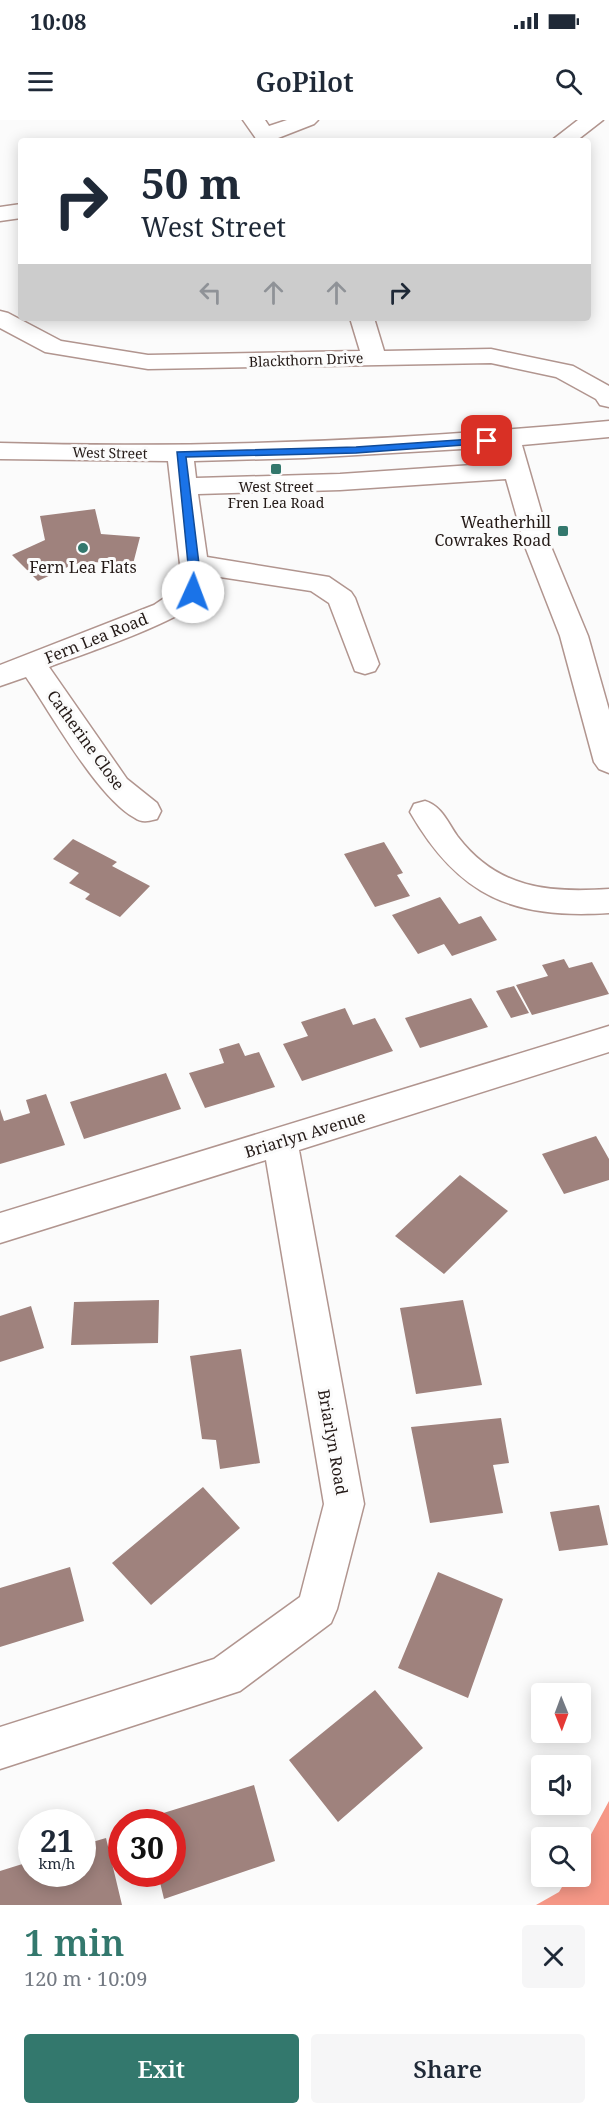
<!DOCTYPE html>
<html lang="en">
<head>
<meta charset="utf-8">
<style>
	:root { --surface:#fff; --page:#f6f6f7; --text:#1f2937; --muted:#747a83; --accent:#33786d }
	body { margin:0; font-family:"Noto Serif",serif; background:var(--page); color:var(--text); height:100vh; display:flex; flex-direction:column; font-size:22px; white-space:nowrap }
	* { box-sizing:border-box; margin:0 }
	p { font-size:20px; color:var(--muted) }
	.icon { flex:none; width:33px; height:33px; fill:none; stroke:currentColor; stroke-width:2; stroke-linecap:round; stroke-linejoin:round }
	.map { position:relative; height:1785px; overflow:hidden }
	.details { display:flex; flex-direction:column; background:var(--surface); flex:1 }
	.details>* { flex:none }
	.top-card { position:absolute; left:18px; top:18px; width:573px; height:183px; border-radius:6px; box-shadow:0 3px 15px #0003; background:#fff; color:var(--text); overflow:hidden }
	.needle { width:39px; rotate:179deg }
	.buttons { position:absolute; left:531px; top:1563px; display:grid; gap:12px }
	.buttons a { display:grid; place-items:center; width:60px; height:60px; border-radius:6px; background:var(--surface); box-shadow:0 3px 15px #0003; font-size:30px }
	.speed { position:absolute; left:18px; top:1689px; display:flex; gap:12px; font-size:30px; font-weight:700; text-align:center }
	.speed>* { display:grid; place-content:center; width:78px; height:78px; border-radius:50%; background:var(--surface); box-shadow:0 3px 15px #0003; line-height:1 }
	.speed small { font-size:15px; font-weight:400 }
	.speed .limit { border:9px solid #d22; background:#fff; color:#111 }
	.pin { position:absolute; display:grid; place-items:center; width:51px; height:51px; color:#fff; margin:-26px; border-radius:12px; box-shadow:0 3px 9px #0006 }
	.me { position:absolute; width:66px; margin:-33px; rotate:2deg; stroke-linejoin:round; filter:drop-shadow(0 0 4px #0008) }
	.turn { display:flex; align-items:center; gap:21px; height:126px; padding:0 24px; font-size:27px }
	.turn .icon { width:78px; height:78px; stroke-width:2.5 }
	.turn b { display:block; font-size:42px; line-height:51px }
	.lanes { display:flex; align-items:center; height:57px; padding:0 24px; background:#0003; justify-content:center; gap:30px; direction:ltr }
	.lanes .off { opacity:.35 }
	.round { display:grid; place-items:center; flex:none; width:63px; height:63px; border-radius:6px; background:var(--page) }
	.head { display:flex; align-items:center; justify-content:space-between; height:102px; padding:0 24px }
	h1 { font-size:36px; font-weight:600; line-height:45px; color:var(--accent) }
	.primary-button { display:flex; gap:12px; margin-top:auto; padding:12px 24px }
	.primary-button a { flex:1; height:69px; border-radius:6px; background:var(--accent); color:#fff; font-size:24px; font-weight:600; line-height:69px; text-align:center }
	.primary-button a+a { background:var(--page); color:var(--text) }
	.status { display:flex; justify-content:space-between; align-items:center; height:42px; padding:0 30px; background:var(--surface); direction:ltr }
	.status svg { height:16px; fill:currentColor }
	header { display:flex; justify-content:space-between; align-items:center; height:78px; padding:0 24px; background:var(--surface); font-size:27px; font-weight:600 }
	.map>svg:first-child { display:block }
	.forest { fill:#f69887 }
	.building { fill:#9f827d }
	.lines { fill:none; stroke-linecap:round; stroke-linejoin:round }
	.minor-casing { stroke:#b1958f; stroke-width:3 }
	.minor { fill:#fff; fill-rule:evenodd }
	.route { fill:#1a73e8; stroke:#114b97; stroke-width:1.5 }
	.poi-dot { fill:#33786d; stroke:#fbfbfb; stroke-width:2 }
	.labels { text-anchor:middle; stroke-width:6; stroke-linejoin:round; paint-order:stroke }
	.far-street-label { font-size:14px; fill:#241a17; stroke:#fbfbfb }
	.far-poi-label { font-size:14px; fill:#241a17; stroke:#fbfbfb }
	.poi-label { font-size:16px; fill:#241a17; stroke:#fbfbfb; text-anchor:end }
	.street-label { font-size:16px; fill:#241a17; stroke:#fbfbfb }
</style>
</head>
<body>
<div class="status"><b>10:08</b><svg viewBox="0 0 49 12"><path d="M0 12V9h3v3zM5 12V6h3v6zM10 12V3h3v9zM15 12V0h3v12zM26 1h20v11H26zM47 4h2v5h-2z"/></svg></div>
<header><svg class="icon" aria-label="menu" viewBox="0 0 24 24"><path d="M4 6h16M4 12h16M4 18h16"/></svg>GoPilot<svg class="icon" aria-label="search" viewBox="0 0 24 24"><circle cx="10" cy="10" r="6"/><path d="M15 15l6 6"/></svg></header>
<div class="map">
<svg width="609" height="1785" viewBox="0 0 609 1785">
	<rect width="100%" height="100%" fill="#fbfbfb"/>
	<path class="forest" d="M609,1681V1785H536L559,1772L568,1757L580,1756L581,1733Z"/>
	<path class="building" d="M95,389L101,414L140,417L133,444L92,442L74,444L38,461L12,435L45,420L40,396Z
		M73,719L117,742L112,746L150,766L120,797L85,779L90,774L69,763L79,753L53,739Z
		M384,722L403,753L397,755L410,776L375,787L344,734Z
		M440,777L459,804L481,796L497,820L452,836L444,824L418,834L392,795Z
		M564,839L569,848L592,842L609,874L532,895L516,865L548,856L542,845Z
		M514,866L529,893L511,898L496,871Z
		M471,878L488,907L420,928L405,898Z
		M345,888L353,905L375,898L393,931L302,961L283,924L308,916L301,902Z
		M239,923L245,936L259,932L275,967L205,988L189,953L224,943L219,929Z
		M166,953L181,989L84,1019L70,982Z
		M46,974L65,1025L0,1044V989L4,1001L30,993L26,980Z
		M596,1016L609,1039V1060L564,1074L542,1034Z
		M460,1055L508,1091L444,1154L395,1116Z
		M159,1180L158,1223L71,1225L74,1182Z
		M463,1180L482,1265L416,1274L400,1188Z
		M31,1186L44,1228L0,1242V1196Z
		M241,1229L260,1343L220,1349L216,1320L202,1319L190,1236Z
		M501,1298L509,1343L493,1345L503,1393L430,1403L411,1307Z
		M203,1367L240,1408L151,1485L112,1443Z
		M599,1385L608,1425L559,1431L550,1392Z
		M70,1447L84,1501L0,1527V1468Z
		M438,1452L503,1479L468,1578L398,1548Z
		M375,1570L423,1628L338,1702L289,1640Z
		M254,1665L275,1741L164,1779L158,1754H172V1702H145L144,1699Z
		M106,1718L122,1785H0V1751L32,1741V1754H82V1725Z"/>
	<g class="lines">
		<g class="minor-casing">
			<path id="minor" d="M243,0H265L269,6L287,0H318L314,4L273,20H257Z
				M578,0H603L576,21H551Z
				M21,84V98L0,101V87Z
				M0,191L8,193L61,221L148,235L360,231L350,198H374L384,231L491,229L573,246L609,266V287L600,285L596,279L556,257L491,243L148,249L45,232L0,208Z
				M609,301V317L522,325L552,429L588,516L609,590V653L599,649L594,642L560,516L526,429L506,359L340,370L198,374L207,437L329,457L351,472L355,478L379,544L375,551L365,554L355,551L329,483L311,471L207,455C207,462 208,471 204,477C183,501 83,534 49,547L127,659L157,683L161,691L157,699C149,701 142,703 135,698C97,677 52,595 26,557L0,566V545L154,485L179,468L180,444L168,341L0,339V323C204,329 406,320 609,301ZM497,327L502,343L340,354L196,358L194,341L305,338Z
				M425,681C442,686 448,703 458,717C498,769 549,773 609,769V793C513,799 459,777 410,692L414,684Z
				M609,906V932L299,1030L364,1384L337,1489L331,1503L240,1571L0,1649V1607L214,1539L300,1477L324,1384L266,1040L0,1123V1093Z"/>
		</g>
		<use href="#minor" class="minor"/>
	</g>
	<path class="route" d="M487,318L492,321L490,323L356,333L186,337L199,444L198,472L193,476L187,472L188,444L177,332L356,327Z"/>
	<g class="poi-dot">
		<rect x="270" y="343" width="12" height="12" rx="3"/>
		<rect x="557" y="405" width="12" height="12" rx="3"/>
		<circle cx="83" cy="428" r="6"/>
	</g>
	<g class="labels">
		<g class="far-street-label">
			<text transform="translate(306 240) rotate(-2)" y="5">Blackthorn Drive</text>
			<text transform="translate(110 333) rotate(1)" y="5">West Street</text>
		</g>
		<g class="far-poi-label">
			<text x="276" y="372">West Street<tspan x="276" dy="16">Fren Lea Road</tspan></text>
		</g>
		<g class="poi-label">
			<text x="551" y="408">Weatherhill<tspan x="551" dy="18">Cowrakes Road</tspan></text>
			<text x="83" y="453" text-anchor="middle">Fern Lea Flats</text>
		</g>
		<g class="street-label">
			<text transform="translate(96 518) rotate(-22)" y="6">Fern Lea Road</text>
			<text transform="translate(86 620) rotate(54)" y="6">Catherine Close</text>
			<text transform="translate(305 1014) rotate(-17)" y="6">Briarlyn Avenue</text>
			<text transform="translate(333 1322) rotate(80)" y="6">Briarlyn Road</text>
		</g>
	</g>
</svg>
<div class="buttons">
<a><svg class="needle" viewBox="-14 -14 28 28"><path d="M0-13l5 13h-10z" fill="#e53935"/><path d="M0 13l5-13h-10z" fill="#747a83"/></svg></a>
<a><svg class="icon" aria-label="sound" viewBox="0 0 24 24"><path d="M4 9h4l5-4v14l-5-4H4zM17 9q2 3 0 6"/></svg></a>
<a><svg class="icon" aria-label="search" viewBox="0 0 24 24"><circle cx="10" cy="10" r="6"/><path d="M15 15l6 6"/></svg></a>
</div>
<div class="speed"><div>21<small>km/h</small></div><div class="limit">30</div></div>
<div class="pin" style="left:487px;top:321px;background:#d93025"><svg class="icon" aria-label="arrive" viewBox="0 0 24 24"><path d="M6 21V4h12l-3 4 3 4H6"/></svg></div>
<svg class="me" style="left:193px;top:472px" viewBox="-20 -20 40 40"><circle r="19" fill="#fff"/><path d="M0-13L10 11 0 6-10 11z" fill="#1a73e8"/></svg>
<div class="top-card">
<div class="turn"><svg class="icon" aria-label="right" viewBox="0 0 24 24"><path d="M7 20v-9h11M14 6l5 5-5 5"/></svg><div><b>50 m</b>West Street</div></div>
<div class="lanes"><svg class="icon off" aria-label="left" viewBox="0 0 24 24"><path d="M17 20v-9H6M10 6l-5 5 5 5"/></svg><svg class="icon off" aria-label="ahead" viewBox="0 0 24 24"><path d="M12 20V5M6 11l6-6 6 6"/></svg><svg class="icon off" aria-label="ahead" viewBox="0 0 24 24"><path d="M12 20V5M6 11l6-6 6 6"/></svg><svg class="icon" aria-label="right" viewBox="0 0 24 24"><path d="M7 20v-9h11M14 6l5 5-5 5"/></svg></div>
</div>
</div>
<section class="details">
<div class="head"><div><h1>1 min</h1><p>120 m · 10:09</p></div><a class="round"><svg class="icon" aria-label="close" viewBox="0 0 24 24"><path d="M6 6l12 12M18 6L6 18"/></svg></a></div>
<div class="primary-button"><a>Exit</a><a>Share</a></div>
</section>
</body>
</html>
